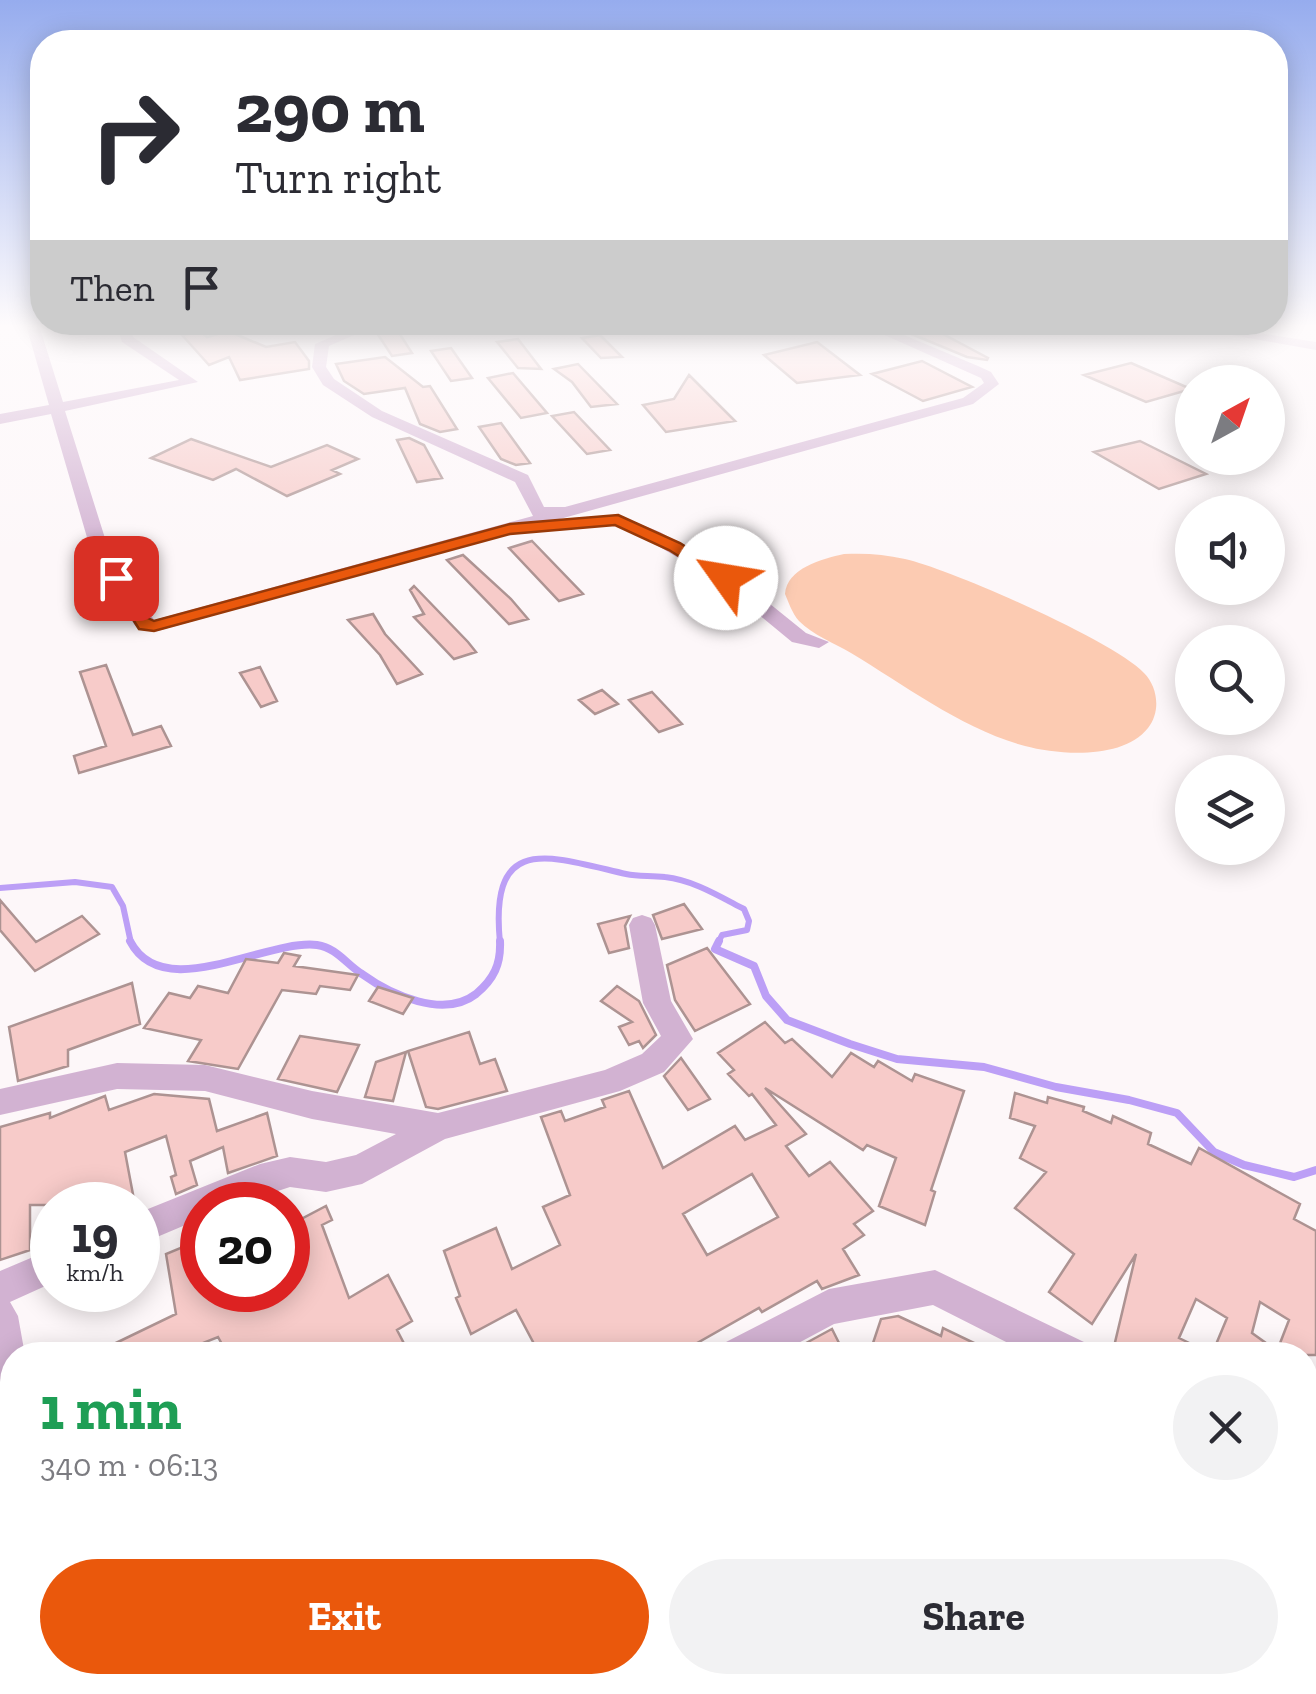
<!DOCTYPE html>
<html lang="en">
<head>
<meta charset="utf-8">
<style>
	:root { --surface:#fff; --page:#f2f2f3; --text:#2b2b33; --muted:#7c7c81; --accent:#ea580c }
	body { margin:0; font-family:"Zilla Slab",serif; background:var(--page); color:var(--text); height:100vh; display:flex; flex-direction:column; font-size:38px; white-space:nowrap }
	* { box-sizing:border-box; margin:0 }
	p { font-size:32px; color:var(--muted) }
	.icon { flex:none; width:55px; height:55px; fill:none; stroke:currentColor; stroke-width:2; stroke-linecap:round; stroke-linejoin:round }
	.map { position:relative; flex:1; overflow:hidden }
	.sheet { position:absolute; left:0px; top:1342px; width:1318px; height:352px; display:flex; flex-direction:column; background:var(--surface); border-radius:40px 40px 0 0; box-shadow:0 5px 25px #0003 }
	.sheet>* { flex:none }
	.guide { position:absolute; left:30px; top:30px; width:1258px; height:305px; border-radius:40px; box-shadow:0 5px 25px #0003; background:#fff; color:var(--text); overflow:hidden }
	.needle { width:65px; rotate:40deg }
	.controls { position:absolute; left:1175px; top:365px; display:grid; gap:20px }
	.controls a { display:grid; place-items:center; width:110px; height:110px; border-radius:50%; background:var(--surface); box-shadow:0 5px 25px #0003; font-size:50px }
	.speed { position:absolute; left:30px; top:1182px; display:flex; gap:20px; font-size:50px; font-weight:700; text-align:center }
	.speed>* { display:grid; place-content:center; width:130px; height:130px; border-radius:50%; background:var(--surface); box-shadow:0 5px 25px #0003; line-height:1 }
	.speed small { font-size:25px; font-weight:400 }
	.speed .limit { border:15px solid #d22; background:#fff; color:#111 }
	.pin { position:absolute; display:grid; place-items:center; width:85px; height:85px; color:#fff; margin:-42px; border-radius:20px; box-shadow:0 5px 15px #0006 }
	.me { position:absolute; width:110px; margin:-55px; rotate:302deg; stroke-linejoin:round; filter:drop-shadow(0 0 8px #0008) }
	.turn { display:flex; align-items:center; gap:35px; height:210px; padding:0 40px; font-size:45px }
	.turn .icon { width:130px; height:130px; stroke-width:2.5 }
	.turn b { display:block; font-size:70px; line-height:85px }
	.then { display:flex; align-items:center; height:95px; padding:0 40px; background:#0003; gap:20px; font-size:38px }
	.round { display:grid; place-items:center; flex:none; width:105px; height:105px; border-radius:52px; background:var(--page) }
	.headline { display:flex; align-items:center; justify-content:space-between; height:170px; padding:0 40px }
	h1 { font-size:60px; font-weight:800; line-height:75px; color:#1e9e55 }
	.primary-button { display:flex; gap:20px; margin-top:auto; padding:20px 40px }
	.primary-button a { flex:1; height:115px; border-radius:60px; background:var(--accent); color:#fff; font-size:40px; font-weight:800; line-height:115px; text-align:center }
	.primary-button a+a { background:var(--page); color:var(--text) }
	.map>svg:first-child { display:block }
	.green { fill:#fccbb2 }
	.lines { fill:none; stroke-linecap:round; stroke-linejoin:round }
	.stream-far1 { stroke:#bc9ff6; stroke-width:6 }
	.stream { stroke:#bc9ff6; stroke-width:8 }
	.building { fill:#f7cbc9; stroke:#ad9392; stroke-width:2.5; fill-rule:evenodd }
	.minor { fill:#d2b2d2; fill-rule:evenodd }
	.route { fill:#ea580c; stroke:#983908; stroke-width:2.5 }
</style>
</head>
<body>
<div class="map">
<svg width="1316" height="1694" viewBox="0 0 1316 1694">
	<rect width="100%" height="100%" fill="#fdf7f9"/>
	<path class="green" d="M844,554C865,553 884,554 905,559C950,569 1114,641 1144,673C1158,687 1161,712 1148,728C1123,760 1059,755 1025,746C962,729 906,686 851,653C834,643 813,635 799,621C792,613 789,603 785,594C787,568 822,559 844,554Z"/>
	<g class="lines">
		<path class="stream-far1" d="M0,888L75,882L112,887L123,906L131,943
			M500,943C489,832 548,856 626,874C639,877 651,875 665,877C693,880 719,896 744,909L749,921L747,930L722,935L718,943"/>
		<path class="stream" d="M130,941C163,1005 264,939 317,945C337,948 346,964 362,974C391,995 444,1019 476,994C494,979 501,964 500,941
			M719,941L715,949L754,966L766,996L787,1020L850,1044L897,1059L984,1067L1056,1087L1129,1100L1177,1113L1214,1152L1244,1165L1294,1177L1316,1170"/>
	</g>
	<path class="building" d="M394,325L412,353L392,356L375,330Z
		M890,325H926L988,358L987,360L967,357Z
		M228,331L266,347L295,342L309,361V369L240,380L229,357L209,365L182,335L201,332L207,337Z
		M600,335L622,357L601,358L582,338Z
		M518,339L541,369L518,368L497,342Z
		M817,342L860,375L797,383L764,355Z
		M451,348L472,378L451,381L431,351Z
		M385,357L423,387L430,386L457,429L440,432L420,424L405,388L364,394L344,381L336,364Z
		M922,361L972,387L923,401L872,374Z
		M1131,363L1191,389L1146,402L1084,375Z
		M578,364L617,404L591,407L572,382L554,369Z
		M513,373L547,413L521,418L488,378Z
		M689,375L735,421L666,432L643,405L674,399Z
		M574,412L610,450L587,454L552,416Z
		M501,423L530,463L516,465L501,459L479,427Z
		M409,438L424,445L442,478L417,482L397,440Z
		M191,439L271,467L327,445L358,459L332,470L340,474L287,496L236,469L213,480L151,458Z
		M1140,441L1206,474L1159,489L1094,452Z
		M532,541L583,594L559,601L509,548Z
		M463,555L511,599L528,619L509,624L447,560Z
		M414,586L468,642L476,652L454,659L414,617L424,614L410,590Z
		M373,614L385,634L422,674L397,684L380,655L348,620Z
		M106,665L133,735L161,726L171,746L79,773L74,756L106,746L80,672Z
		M260,667L277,701L261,707L240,673Z
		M602,690L618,704L595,714L579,700Z
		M652,692L682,724L659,732L629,700Z
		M0,900L36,942L82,916L99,934L35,971L0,930Z
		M684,904L702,929L662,939L653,915Z
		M630,916L625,926L629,948L609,953L598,924Z
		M707,948L750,1004L695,1031L675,1000L667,965Z
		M284,953L300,956L294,966L358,975L350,990L320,986L316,994L282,990L238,1069L188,1061L201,1040L144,1028L169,993L190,998L198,986L228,993L246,959L278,963Z
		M132,983L140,1024L68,1050V1066L18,1081L9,1027Z
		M617,986L639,1001L656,1035L643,1048L639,1041L629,1045L619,1027L632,1022L601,1001Z
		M378,987L413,998L403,1014L369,1001Z
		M765,1022L785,1043L792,1039L832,1077L851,1053L874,1067L878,1061L912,1081L915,1074L964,1091L931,1190L935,1192L925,1225L879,1206L896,1158L867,1145L863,1150L765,1088L806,1134L786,1146L809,1176L830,1162L873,1211L854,1224L864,1235L843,1249L859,1275L822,1289L817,1281L762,1312L759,1308L676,1355H540L516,1310L471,1334L456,1298L460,1296L444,1251L496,1228L512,1269L560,1245L543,1207L570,1195L541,1117L561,1111L565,1121L605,1107L602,1100L629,1091L663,1168L735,1126L745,1140L776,1125L752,1094L749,1096L728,1074L734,1070L718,1053ZM752,1174L778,1217L707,1255L683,1214Z
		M469,1032L480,1064L495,1059L507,1091L438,1109L426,1107L408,1051Z
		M300,1036L359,1045L337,1092L278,1079Z
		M406,1052L393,1101L365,1097L376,1062Z
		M681,1058L710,1099L688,1110L664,1076Z
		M1015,1093L1047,1103L1048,1097L1084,1107L1083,1111L1111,1123L1113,1116L1151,1133L1148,1144L1191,1164L1199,1148L1300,1204L1294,1219L1316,1231V1355H1112L1136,1254L1092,1324L1049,1292L1074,1254L1015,1208L1046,1172L1020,1158L1035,1126L1010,1118ZM1196,1299L1227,1318L1212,1354L1179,1338ZM1260,1302L1289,1320L1277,1351L1252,1333Z
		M154,1094L209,1099L217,1131L267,1113L277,1156L228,1173L223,1147L190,1161L197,1185L176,1194L171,1177L176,1175L166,1136L125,1152L135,1205H30V1250L0,1260V1127L50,1113V1118L105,1096L109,1110Z
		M326,1206L332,1220L322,1225L349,1298L388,1275L412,1321L397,1330L410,1355H228L218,1337L173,1355H91L176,1314L166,1254L202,1239V1290H288V1226Z
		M898,1316L941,1336L943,1328L999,1355H869L881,1319Z
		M832,1329L845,1355H784L830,1330Z"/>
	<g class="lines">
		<path class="minor" d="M26,325H39L63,402L179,380L122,342L117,325H130L133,337L198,382L65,411L109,551L154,620L533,516L515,482L372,417L323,385L312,367L315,344L359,325H377L329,346L326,367L334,379L382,411L528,475L544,507H565L963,398L984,383L981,378L862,325H880L978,366L991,372L999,384L973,404L154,632L138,629L134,624L91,551L51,414L0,424V414L49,405Z
			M1176,325H1209L1316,342V350Z
			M617,515L660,532L733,574L806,633L829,642L819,648L792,642L719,582L648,540L615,525L559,530L550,525L559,520Z
			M642,915L651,918L655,925L671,1001L693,1039L664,1072L620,1091L445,1139L362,1184L326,1192L290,1187L235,1205H202V1218L138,1245V1213L260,1164L290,1157L326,1162L356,1155L396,1134L312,1119L205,1091L117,1089L0,1115V1089L117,1063L205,1065L312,1091L438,1113L605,1070L642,1054L661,1036L643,1003L629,925L633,918Z
			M52,1249V1283L10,1302L18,1316L25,1355H12V1463L0,1468V1408L5,1406L0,1404V1271Z
			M935,1270L1084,1342L1089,1355H1032L933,1305L834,1324L776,1355H721L726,1342L829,1289Z
			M1305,1448L1316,1453V1495L1305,1490Z
			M0,1633L12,1638V1682H28L31,1694H0Z
			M41,1682H103L98,1694H37Z"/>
	</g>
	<linearGradient id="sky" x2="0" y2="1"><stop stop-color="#96acee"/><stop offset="0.58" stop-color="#fefbfc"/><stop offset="1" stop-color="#fefbfc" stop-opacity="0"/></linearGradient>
	<rect width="1316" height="562" fill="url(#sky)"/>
	<path class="route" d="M618,515L680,543L735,578L720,582L669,550L615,525L510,534L154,631L139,629L107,578L122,574L148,618L154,621L510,524Z"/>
</svg>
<div class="controls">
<a><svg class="needle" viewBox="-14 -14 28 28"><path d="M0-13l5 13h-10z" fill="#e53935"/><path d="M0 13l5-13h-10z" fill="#7c7c81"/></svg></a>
<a><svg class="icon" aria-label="sound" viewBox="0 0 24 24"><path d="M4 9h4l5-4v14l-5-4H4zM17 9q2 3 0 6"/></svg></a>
<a><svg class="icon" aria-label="search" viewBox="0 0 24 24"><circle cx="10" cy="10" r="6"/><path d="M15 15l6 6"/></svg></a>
<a><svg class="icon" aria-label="layers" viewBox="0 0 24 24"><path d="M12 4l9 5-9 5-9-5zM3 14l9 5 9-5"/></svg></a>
</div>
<div class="speed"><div>19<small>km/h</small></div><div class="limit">20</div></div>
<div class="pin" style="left:116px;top:578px;background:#d93025"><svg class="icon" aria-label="arrive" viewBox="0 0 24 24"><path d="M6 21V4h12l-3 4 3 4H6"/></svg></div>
<svg class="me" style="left:726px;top:578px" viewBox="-20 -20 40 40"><circle r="19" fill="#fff"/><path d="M0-13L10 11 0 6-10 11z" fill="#ea580c"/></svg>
<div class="guide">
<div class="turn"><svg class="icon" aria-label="right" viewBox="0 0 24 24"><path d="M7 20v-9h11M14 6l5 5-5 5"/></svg><div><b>290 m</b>Turn right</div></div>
<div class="then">Then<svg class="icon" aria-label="arrive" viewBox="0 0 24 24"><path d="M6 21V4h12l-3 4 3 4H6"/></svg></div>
</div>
<section class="sheet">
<div class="headline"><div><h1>1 min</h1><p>340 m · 06:13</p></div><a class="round"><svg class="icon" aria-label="close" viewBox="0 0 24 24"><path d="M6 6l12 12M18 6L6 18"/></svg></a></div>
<div class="primary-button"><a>Exit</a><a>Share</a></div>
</section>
</div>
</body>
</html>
